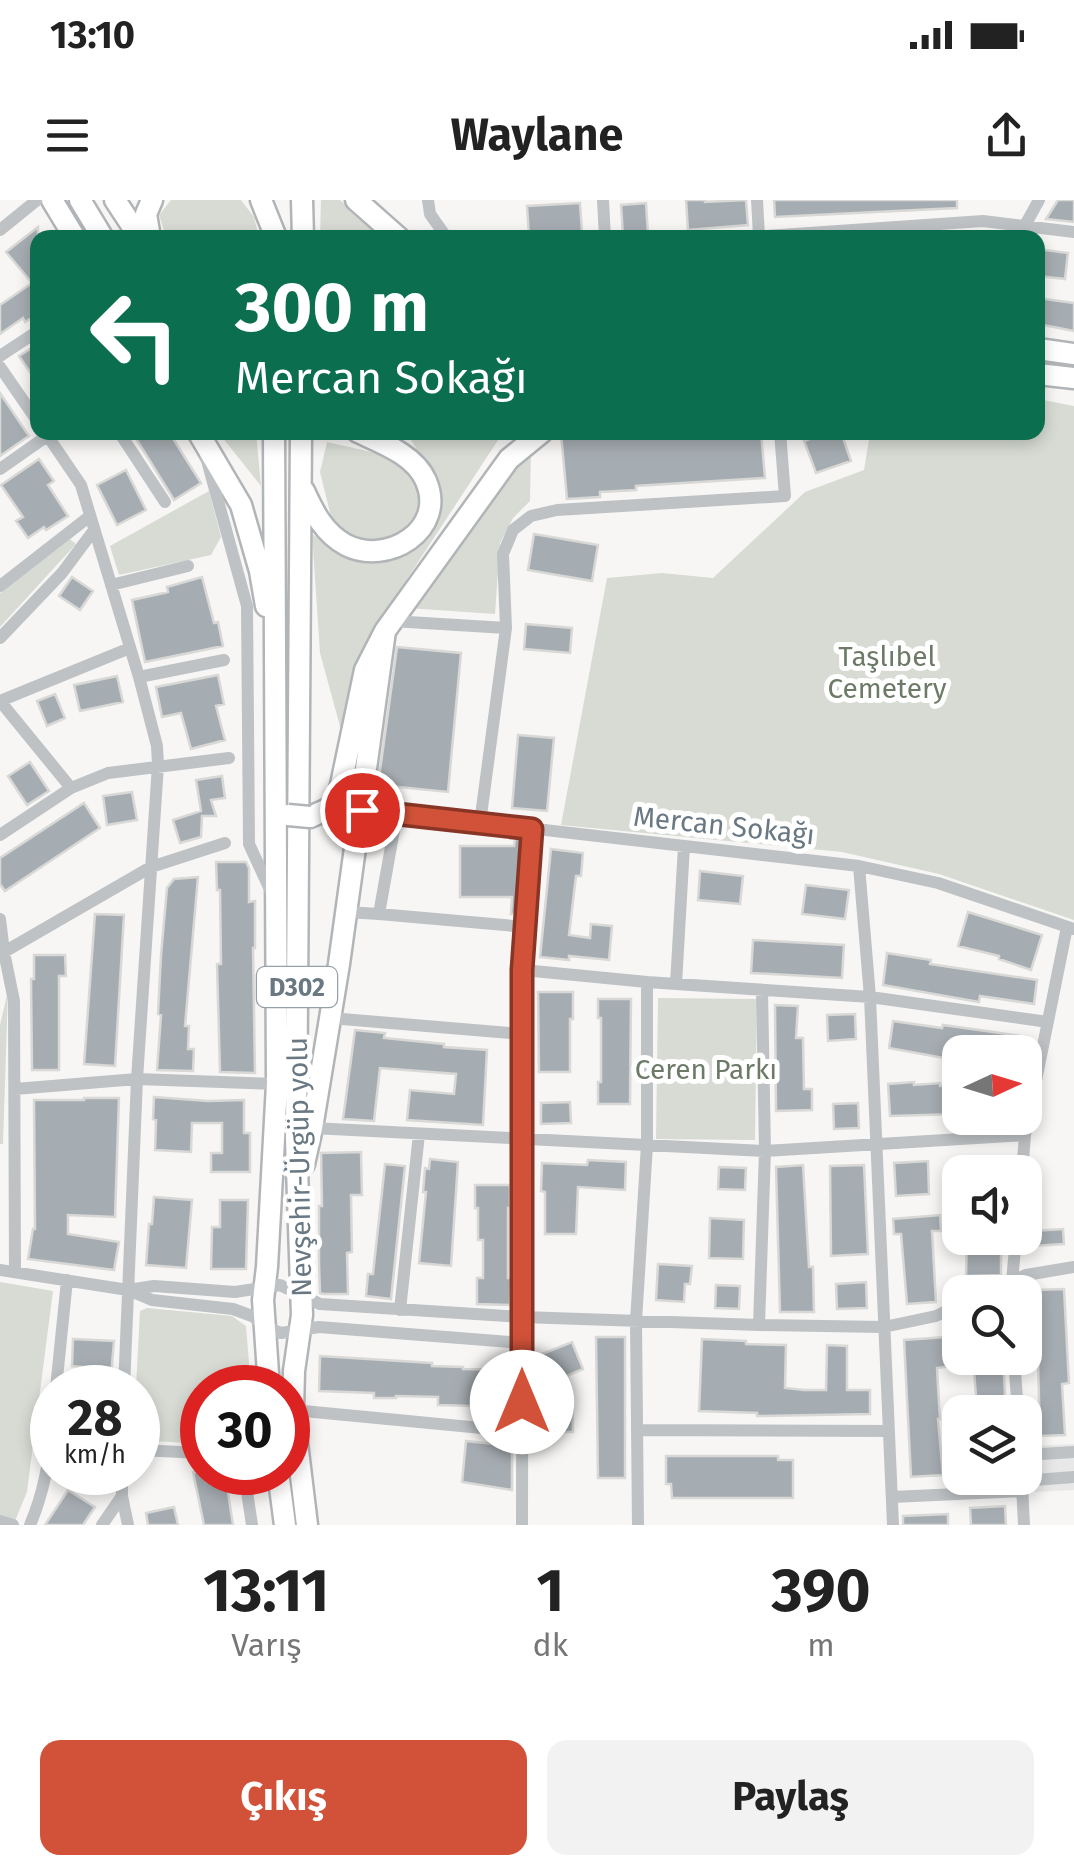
<!DOCTYPE html>
<html lang="tr">
<head>
<meta charset="utf-8">
<style>
	:root { --surface:#fff; --page:#f2f2f2; --text:#222; --muted:#767676; --accent:#d25239 }
	body { margin:0; font-family:"Fira Sans",sans-serif; background:var(--page); color:var(--text); height:100vh; display:flex; flex-direction:column; font-size:38px; white-space:nowrap }
	* { box-sizing:border-box; margin:0 }
	p { font-size:32px; color:var(--muted) }
	.icon { flex:none; width:55px; height:55px; fill:none; stroke:currentColor; stroke-width:2; stroke-linecap:round; stroke-linejoin:round }
	.map { position:relative; height:1325px; overflow:hidden }
	.details { display:flex; flex-direction:column; background:var(--surface); flex:1 }
	.details>* { flex:none }
	.hud { position:absolute; left:30px; top:30px; width:1015px; height:210px; border-radius:20px; box-shadow:0 5px 15px #0003; background:#0b6e4f; color:#fff; overflow:hidden }
	.needle { width:65px; rotate:86deg }
	.buttons { position:absolute; left:942px; top:835px; display:grid; gap:20px }
	.buttons a { display:grid; place-items:center; width:100px; height:100px; border-radius:20px; background:var(--surface); box-shadow:0 5px 15px #0003; font-size:50px }
	.speed { position:absolute; left:30px; top:1165px; display:flex; gap:20px; font-size:50px; font-weight:700; text-align:center }
	.speed>* { display:grid; place-content:center; width:130px; height:130px; border-radius:50%; background:var(--surface); box-shadow:0 5px 15px #0003; line-height:1 }
	.speed small { font-size:25px; font-weight:400 }
	.speed .limit { border:15px solid #d22; background:#fff; color:#111 }
	.pin { position:absolute; display:grid; place-items:center; width:85px; height:85px; color:#fff; margin:-42px; border:5px solid #fff; border-radius:50%; box-shadow:0 2px 10px #0007 }
	.me { position:absolute; width:110px; margin:-55px; rotate:0deg; stroke-linejoin:round; filter:drop-shadow(0 0 8px #0008) }
	.turn { display:flex; align-items:center; gap:35px; height:210px; padding:0 40px; font-size:45px }
	.turn .icon { width:130px; height:130px; stroke-width:2.5 }
	.turn b { display:block; font-size:70px; line-height:85px }
	.eta { display:flex; justify-content:space-evenly; align-items:center; height:170px; text-align:center }
	.eta b { font-size:60px; font-weight:700; line-height:70px }
	.button { display:flex; gap:20px; margin-top:auto; padding:20px 40px }
	.button a { flex:1; height:115px; border-radius:20px; background:var(--accent); color:#fff; font-size:40px; font-weight:700; line-height:115px; text-align:center }
	.button a+a { background:var(--page); color:var(--text) }
	.status { display:flex; justify-content:space-between; align-items:center; height:70px; padding:0 50px; background:var(--surface); direction:ltr }
	.status svg { height:28px; fill:currentColor }
	header { display:flex; justify-content:space-between; align-items:center; height:130px; padding:0 40px; background:var(--surface); font-size:45px; font-weight:700 }
	.map>svg:first-child { display:block }
	.built { fill:#e7e8e7 }
	.green { fill:#d7dbd4 }
	.building { fill:#a6adb2; stroke:#d8d8d6; stroke-width:2.5 }
	.lines { fill:none; stroke-linecap:round; stroke-linejoin:round }
	.trunk-casing { stroke:#b2b5b8; stroke-width:25 }
	.minor { stroke:#bec2c5; stroke-width:12 }
	.trunk { stroke:#fff; stroke-width:20 }
	.trunk-bridge-casing { stroke:#b2b5b8; stroke-width:25; stroke-linecap:butt }
	.trunk-bridge { stroke:#fff; stroke-width:20 }
	.route-casing { stroke:#883525; stroke-width:25 }
	.route { stroke:#d25239; stroke-width:18 }
	.labels { text-anchor:middle; stroke-width:10; stroke-linejoin:round; paint-order:stroke }
	.shield { fill:#fff; stroke:#96a0a8; stroke-width:2.5 }
	.shield-label { font-size:25px; font-weight:bold; fill:#697882 }
	.park-label { font-size:28px; fill:#6c7a67; stroke:#fff }
	.street-label { font-size:28px; fill:#697882; stroke:#fff }
</style>
</head>
<body>
<div class="status"><b>13:10</b><svg viewBox="0 0 49 12"><path d="M0 12V9h3v3zM5 12V6h3v6zM10 12V3h3v9zM15 12V0h3v12zM26 1h20v11H26zM47 4h2v5h-2z"/></svg></div>
<header><svg class="icon" aria-label="menu" viewBox="0 0 24 24"><path d="M4 6h16M4 12h16M4 18h16"/></svg>Waylane<svg class="icon" aria-label="share" viewBox="0 0 24 24"><path d="M12 15V3M7 8l5-5 5 5M5 13v7h14v-7"/></svg></header>
<div class="map">
<svg width="1074" height="1325" viewBox="0 0 1074 1325">
	<rect width="100%" height="100%" fill="#f7f6f4"/>
	<path class="built" d="M1074,1244V1290L1035,1292L1032,1246Z"/>
	<path class="green" d="M171,0H241L254,17L259,37H166L159,15Z
		M321,0H340L382,37H320Z
		M1038,199L1074,206V720L939,674L842,652L561,625L607,378L662,373L713,378L805,292L864,270L870,233L1038,232Z
		M219,233H256L261,286L222,237Z
		M502,234L365,443L351,528L341,530L320,453L312,334L347,359L381,363L409,353L425,336L422,258L409,237Z
		M327,242L385,255L405,270L416,286L419,304L413,322L400,334L375,340L352,336L332,321L320,272Z
		M531,247L530,301L513,318L500,343L495,414L407,408L511,261Z
		M209,291L221,337L211,355L119,375L110,346Z
		M70,339L76,344L0,427V393Z
		M8,791L3,944H0V825Z
		M658,798L757,799L755,940L656,939Z
		M0,1082L53,1091L27,1292L15,1321L0,1316Z
		M147,1108L232,1116L246,1126L251,1187L202,1188V1244L138,1240L136,1187L140,1111Z"/>
	<path class="building" d="M686,0H705V2L746,0L748,25L688,30Z
		M774,0H957V8L775,17Z
		M1058,0H1074V22L1046,19Z
		M580,3L582,32L529,36L527,6Z
		M646,3L648,35L623,36L621,5Z
		M38,27V114L25,122L23,118L0,134V105L32,83L6,52Z
		M1038,49L1068,53L1065,79L1038,76Z
		M1038,98L1074,103V131L1038,124Z
		M38,144V184L19,156Z
		M0,193L29,236L0,256Z
		M132,232H169L201,283L174,300Z
		M581,232H761L765,278L636,286V290L600,292V297L567,299L561,234Z
		M828,232H841L851,261L816,273L804,241Z
		M39,259L54,281L48,285L68,316L46,330L44,327L28,338L16,321L23,317L1,285Z
		M126,270L146,310L117,325L97,285Z
		M534,334L598,345L592,381L528,370Z
		M72,377L93,391L80,410L59,396Z
		M202,377L214,423L218,422L223,446L145,462L132,400L168,392L167,387Z
		M526,424L572,428L570,453L524,449Z
		M397,447L461,453L448,592L378,585Z
		M218,475L224,504L216,506L225,540L191,549L181,513L162,517L156,487Z
		M117,476L123,502L80,511L74,485Z
		M55,494L65,518L47,526L37,501Z
		M518,535L554,538L547,611L512,608Z
		M30,562L49,591L27,605L8,576Z
		M222,576L225,598L211,600L216,616H202L201,637L180,643L173,620L201,611L196,580Z
		M132,592L137,620L107,625L103,596Z
		M84,603L100,628L5,691L0,684V658Z
		M515,639H521L517,714H511L512,697H460V646H514Z
		M551,649L583,653L581,676H576L569,735L590,738L591,724L612,726L609,760L569,756V760L540,757Z
		M216,662H246L249,668V702L255,701V748H253L255,873L220,872L217,764H221L220,690H217Z
		M700,671L743,676L740,704L698,700Z
		M198,677L185,826H189L188,849H194L193,871L157,870L161,815L158,814L161,755L167,688L174,679Z
		M806,685L849,690L845,719L802,714Z
		M968,712L1042,735L1031,770L999,759V756L958,746Z
		M95,714L124,715L115,866L84,864Z
		M753,740L844,745L842,778L751,773Z
		M887,753L931,760L930,764L1037,780L1034,804L980,796L979,802L883,785Z
		M34,755H65L66,776H59V870H32L31,779H34Z
		M538,792H573V819H570V872H539Z
		M598,799H631L630,904H598V882H601V818H598Z
		M775,805L798,806L796,838H803L804,889H812V910L776,911Z
		M855,814L856,839L828,841L827,815Z
		M893,821L942,828L943,825L1028,837L1025,852H960V861L889,848Z
		M355,830L385,833L384,838L444,844V847L487,850L483,925L407,920L410,890L454,894L456,874L380,868L374,921L343,919Z
		M914,882V885L940,883V886L960,885V914L890,916L888,884Z
		M154,897L208,901L244,900V933H250V972H211V953H222V923H192L191,952L155,950L156,920L153,919Z
		M84,898H119L115,1017L68,1015V1034L119,1042L114,1070L28,1059L33,1029H35L34,900H84Z
		M570,902L571,923L541,924V903Z
		M858,903L859,928L834,929L833,904Z
		M361,952L362,995H351L352,1052L347,1053L348,1094H323L320,1093L319,1063V1006H322L321,953Z
		M959,958H1002V972H959Z
		M430,959L458,962L451,1066L419,1063L426,992H423L425,968L429,969Z
		M588,960L626,962L625,990L578,987L576,1034H545V992L541,991L542,963L587,965Z
		M928,961L929,994L896,996L894,963Z
		M385,964L405,966L391,1099L366,1096L368,1074H373Z
		M803,965L809,1067H813L814,1112H780L776,967Z
		M864,965L868,1054L831,1056L830,966Z
		M719,967L746,968L745,990L718,989Z
		M475,985H510V1008H508V1078H511L510,1105L477,1104V1078H483V1040H478V1008H475Z
		M154,997L192,1000L186,1068L146,1065L149,1024H152Z
		M220,1000H248L246,1069H211L212,1027H220Z
		M940,1015L941,1031H932L936,1102L907,1104L901,1034H894L893,1019Z
		M710,1018L744,1020L743,1059L709,1058Z
		M1063,1029L1064,1044L1034,1046L1033,1031Z
		M967,1038H1001V1075L966,1076Z
		M658,1064L692,1066L690,1084H685L684,1102L656,1100Z
		M866,1082L867,1108L837,1109L836,1084Z
		M716,1085L740,1086L739,1109L715,1108Z
		M1064,1089L1069,1183L1062,1184L1065,1235L1040,1236L1036,1090Z
		M960,1136V1165L937,1168L940,1219H938L943,1275L911,1277L904,1140Z
		M596,1137H625V1278H598Z
		M73,1139L114,1141L110,1188H81L82,1167L72,1166Z
		M702,1139L746,1141V1144L786,1145L785,1188L804,1190H826L827,1145L847,1146V1190H870V1214L757,1216V1213L699,1211Z
		M572,1142L583,1169L553,1182L542,1154Z
		M320,1156L432,1163V1166L463,1167V1169L507,1170L505,1213L472,1212V1206L438,1205V1197L396,1196V1198H374V1193L319,1191Z
		M973,1158H1003L1006,1212H971L970,1197L976,1196Z
		M552,1193H572L573,1232H551Z
		M466,1241L512,1246V1290L462,1282Z
		M666,1256H778V1260H793V1298H672L671,1284H666Z
		M193,1272H225L233,1325H204Z
		M68,1290L95,1307L83,1325H45Z
		M1005,1306L1006,1325H971L970,1308Z
		M174,1307L178,1325H148L146,1313Z
		M948,1314V1325H903V1316Z"/>
	<g class="lines">
		<g class="trunk-casing">
			<path id="trunk" d="M52,0L75,38
				M80,0L103,38
				M115,0L140,38
				M261,0L275,35
				M302,0L303,38
				M356,0L399,38
				M150,38L146,14L152,0
				M1038,149L1074,154
				M1038,174L1074,178
				M198,232L241,305L260,371L266,406
				M301,232L296,938L302,1115L294,1171L293,1210L307,1325
				M304,291C314,313 324,333 346,345C387,366 447,330 426,281C415,255 382,243 358,232
				M310,617L328,609L338,599L365,470L385,431L509,259L542,232
				M304,964L312,928L339,764L385,431
				M269,1188L263,1100L267,1067L277,884L274,232
				M278,1272L285,1325"/>
		</g>
		<path class="minor" d="M428,0L430,14L447,38
			M603,0L605,38
			M757,0L759,36
			M0,30L37,0
			M738,38L983,21L1074,32
			M1018,38L1039,0
			M0,156L38,131
			M0,167L38,222
			M45,232L81,285L139,477L157,546L158,565L137,879L124,1188
			M119,232L165,302
			M206,257L247,406L249,644L273,696
			M0,269L47,236
			M111,385L188,366
			M0,386L90,316
			M392,421L506,428
			M0,438L62,373L94,330
			M139,477L224,460
			M71,588L0,501L130,448
			M361,609L859,666L938,683L1074,729
			M397,613L379,714L526,727
			M480,623L506,428L503,354L513,330L531,316L557,310L785,296L780,232
			M0,635L71,588L108,573L229,558
			M859,666L870,797L893,1325
			M346,712L379,714
			M0,719L4,752L14,801L15,1072
			M1,757L4,752L151,667L225,643
			M523,770L647,782L870,797L1048,822
			M676,784L684,646
			M330,818L523,834
			M15,889L137,879L277,884
			M312,928L765,951L1025,935
			M1022,972L1025,935L1067,727
			M0,1070L128,1090L152,1100L233,1109L252,1116L270,1129L281,1133L319,1127L522,1143
			M128,1090L154,1086L235,1092L280,1085L320,1104L522,1117L759,1125L884,1127L936,1116L960,1104
			M986,1092L1026,1075L1074,1067
			M1011,1092L1016,1038
			M400,1110L419,934
			M759,1125L765,951L762,790
			M1014,1158L1018,1212
			M56,1188L67,1080
			M293,1210L522,1232
			M637,1230L889,1231
			M138,1250L202,1253
			M1025,1255L1074,1252
			M244,1272L252,1325
			M1022,1281L1074,1277
			M1022,1285L1024,1325
			M122,1296L128,1325
			M892,1297L1022,1291
			M0,1321L13,1325
			M30,1325C44,1292 49,1262 52,1227
			M102,1325L122,1296V1272
			M522,1325L523,770L532,629
			M638,1325L636,1121L647,945V782"/>
		<use href="#trunk" class="trunk"/>
		<g class="trunk-bridge-casing">
			<path id="trunk-bridge" d="M288,615L310,617"/>
		</g>
		<use href="#trunk-bridge" class="trunk-bridge"/>
	</g>
	<g class="lines">
		<g class="route-casing">
			<path id="route" d="M362,610L532,629L522,770V1202"/>
		</g>
		<use href="#route" class="route"/>
	</g>
	<g class="labels">
		<rect class="shield" x="257" y="767" width="80" height="40" rx="8"/>
		<g class="shield-label">
			<text x="297" y="796">D302</text>
		</g>
		<g class="park-label">
			<text x="887" y="466">Taşlıbel<tspan x="887" dy="32">Cemetery</tspan></text>
			<text x="706" y="879">Ceren Parkı</text>
		</g>
		<g class="street-label">
			<text transform="translate(724 625) rotate(6)" y="10">Mercan Sokağı</text>
			<text transform="translate(299 967) rotate(-91)" y="10">Nevşehir-Ürgüp yolu</text>
		</g>
	</g>
</svg>
<div class="buttons">
<a><svg class="needle" viewBox="-14 -14 28 28"><path d="M0-13l5 13h-10z" fill="#e53935"/><path d="M0 13l5-13h-10z" fill="#767676"/></svg></a>
<a><svg class="icon" aria-label="sound" viewBox="0 0 24 24"><path d="M4 9h4l5-4v14l-5-4H4zM17 9q2 3 0 6"/></svg></a>
<a><svg class="icon" aria-label="search" viewBox="0 0 24 24"><circle cx="10" cy="10" r="6"/><path d="M15 15l6 6"/></svg></a>
<a><svg class="icon" aria-label="layers" viewBox="0 0 24 24"><path d="M12 4l9 5-9 5-9-5zM3 14l9 5 9-5"/></svg></a>
</div>
<div class="speed"><div>28<small>km/h</small></div><div class="limit">30</div></div>
<div class="pin" style="left:362px;top:610px;background:#d93025"><svg class="icon" aria-label="arrive" viewBox="0 0 24 24"><path d="M6 21V4h12l-3 4 3 4H6"/></svg></div>
<svg class="me" style="left:522px;top:1202px" viewBox="-20 -20 40 40"><circle r="19" fill="#fff"/><path d="M0-13L10 11 0 6-10 11z" fill="#d25239"/></svg>
<div class="hud">
<div class="turn"><svg class="icon" aria-label="left" viewBox="0 0 24 24"><path d="M17 20v-9H6M10 6l-5 5 5 5"/></svg><div><b>300 m</b>Mercan Sokağı</div></div>
</div>
</div>
<section class="details">
<div class="eta">
<div><b>13:11</b><p>Varış</p></div>
<div><b>1</b><p>dk</p></div>
<div><b>390</b><p>m</p></div>
</div>
<div class="button"><a>Çıkış</a><a>Paylaş</a></div>
</section>
</body>
</html>
